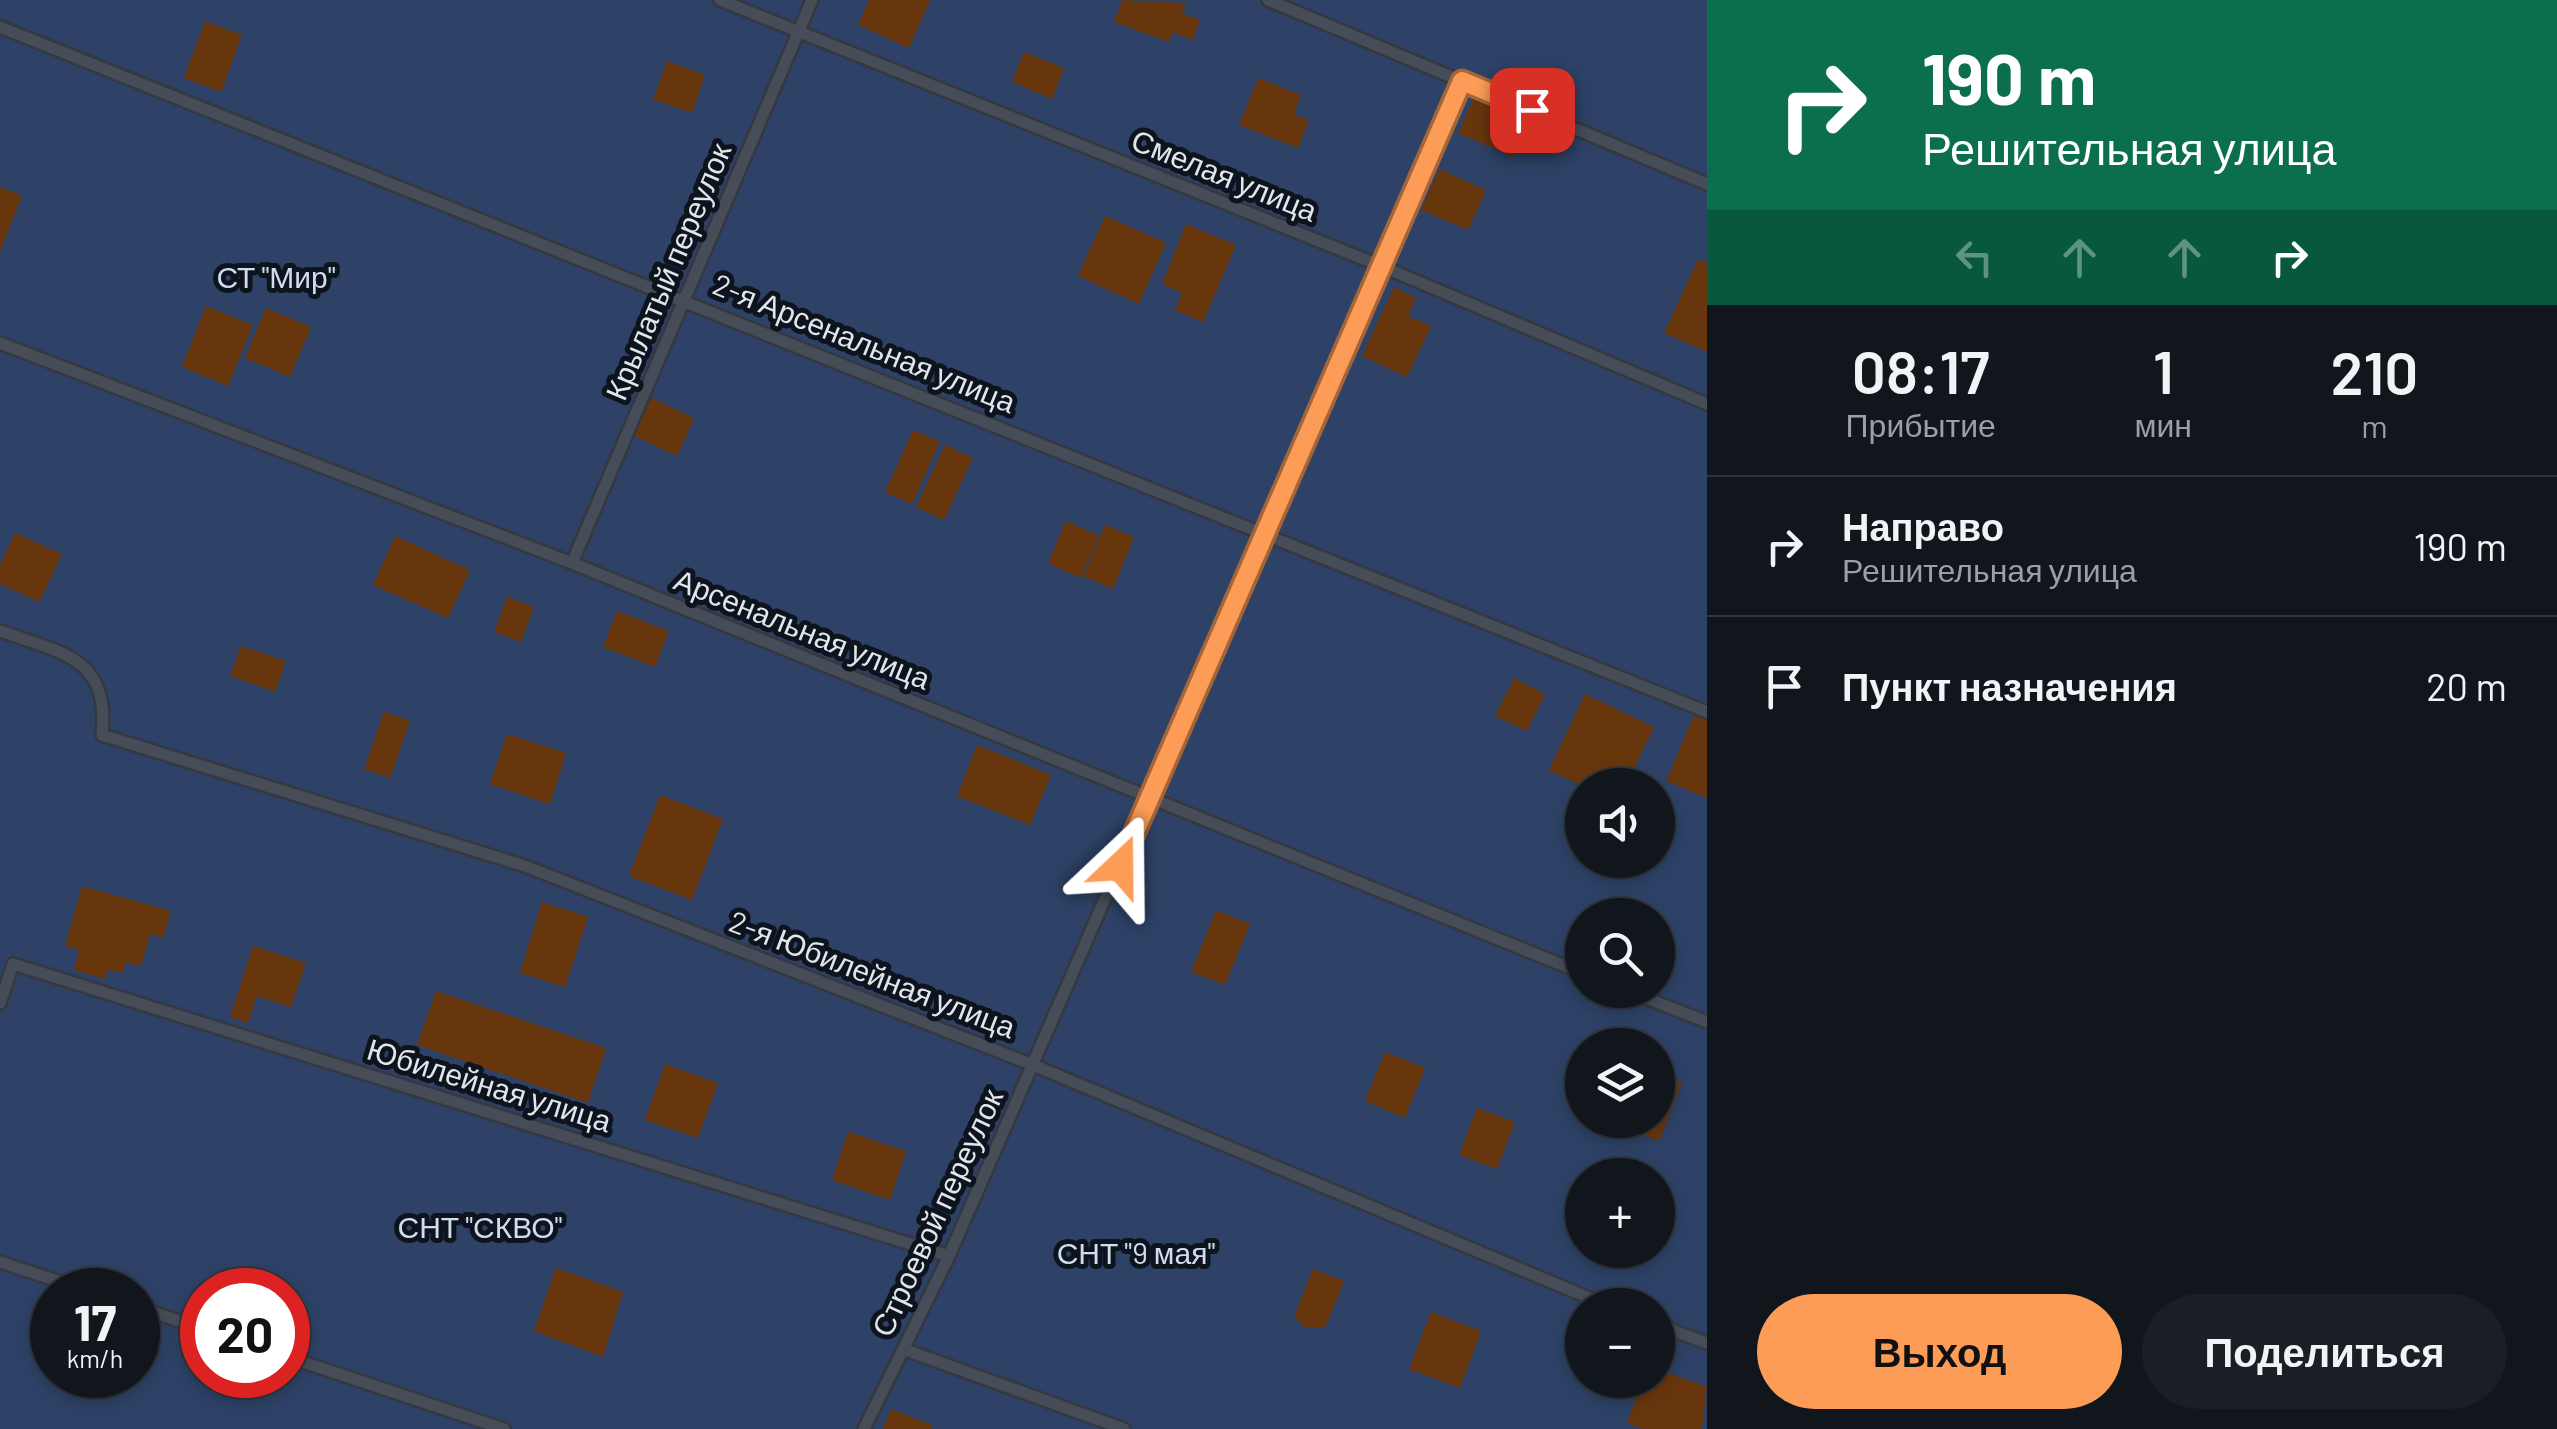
<!DOCTYPE html>
<html lang="ru">
<head>
<meta charset="utf-8">
<style>
	:root { --surface:#11161d; --page:#1a1f26; --text:#f1f3f6; --muted:#9c9fa4; --line:#30353b; --accent:#fd9c56 }
	body { margin:0; font-family:Barlow,sans-serif; background:var(--page); color:var(--text); height:100vh; display:flex; flex-direction:column; font-size:38px; white-space:nowrap }
	* { box-sizing:border-box; margin:0 }
	p { font-size:32px; color:var(--muted) }
	.icon { flex:none; width:55px; height:55px; fill:none; stroke:currentColor; stroke-width:2; stroke-linecap:round; stroke-linejoin:round }
	.map { position:relative; flex:1; overflow:hidden }
	.panel { display:flex; flex-direction:column; background:var(--surface); width:850px }
	.panel>* { flex:none }
	.hud { background:#0b6e4f; color:#fff; overflow:hidden }
	.fabs { position:absolute; left:1565px; top:768px; display:grid; gap:20px }
	.fabs a { display:grid; place-items:center; width:110px; height:110px; border-radius:50%; background:var(--surface); box-shadow:0 5px 15px #0003,0 0 0 2px var(--line); font-size:50px }
	.speed { position:absolute; left:30px; top:1268px; display:flex; gap:20px; font-size:50px; font-weight:700; text-align:center }
	.speed>* { display:grid; place-content:center; width:130px; height:130px; border-radius:50%; background:var(--surface); box-shadow:0 5px 15px #0003,0 0 0 2px var(--line); line-height:1 }
	.speed small { font-size:25px; font-weight:400 }
	.speed .limit { border:15px solid #d22; background:#fff; color:#111 }
	.pin { position:absolute; display:grid; place-items:center; width:85px; height:85px; color:#fff; margin:-42px; border-radius:20px; box-shadow:0 5px 15px #0006 }
	.me { position:absolute; width:110px; margin:-55px; rotate:23deg; stroke-linejoin:round; filter:drop-shadow(0 0 8px #0008) }
	.turn { display:flex; align-items:center; gap:35px; height:210px; padding:0 50px; font-size:45px }
	.turn .icon { width:130px; height:130px; stroke-width:2.5 }
	.turn b { display:block; font-size:70px; line-height:85px }
	.lanes { display:flex; align-items:center; height:95px; padding:0 50px; background:#0003; justify-content:center; gap:50px; direction:ltr }
	.lanes .off { opacity:.35 }
	.eta { display:flex; justify-content:space-evenly; align-items:center; height:170px; text-align:center }
	.eta b { font-size:60px; font-weight:600; line-height:70px }
	.action { display:flex; gap:20px; margin-top:auto; padding:20px 50px }
	.action a { flex:1; height:115px; border-radius:60px; background:var(--accent); color:#111; font-size:40px; font-weight:600; line-height:115px; text-align:center }
	.action a+a { background:var(--page); color:var(--text) }
	ul { padding:0; list-style:none }
	li { display:flex; align-items:center; gap:30px; height:140px; padding:0 50px; border-top:2px solid var(--line) }
	li div { flex:1 }
	li b { display:block; font-size:38px }
	li em { font-style:normal }
	main { display:flex; flex:1; min-height:0 }
	.map>svg:first-child { display:block }
	.green { fill:#2d4266; fill-rule:evenodd }
	.building { fill:#68360d }
	.lines { fill:none; stroke-linecap:round; stroke-linejoin:round }
	.service-casing { stroke:#353840; stroke-width:16 }
	.service { stroke:#464d58; stroke-width:11 }
	.route-casing { stroke:#a46538; stroke-width:25 }
	.route { stroke:#fd9c56; stroke-width:18 }
	.labels { text-anchor:middle; stroke-width:10; stroke-linejoin:round; paint-order:stroke }
	.street-label { font-size:30px; fill:#e1e5ec; stroke:#0e141e }
	.park-label { font-size:30px; fill:#d1ddef; stroke:#0e141e }
</style>
</head>
<body>
<main>
<div class="map">
<svg width="1707" height="1429" viewBox="0 0 1707 1429">
	<rect width="100%" height="100%" fill="#171d27"/>
	<path class="green" d="M0,0H1707V1429H0ZM1582,785H1658V860H1582ZM1582,915H1658V990H1582ZM1582,1045H1658V1120H1582ZM1582,1175H1658V1250H1582ZM52,1290H138V1375H52ZM202,1290H288V1375H202ZM1582,1305H1658V1380H1582Z"/>
	<path class="building" d="M869,0H930L909,48L858,25Z
		M1122,0L1187,3L1182,13L1200,20L1193,40L1173,32L1169,42L1114,22Z
		M205,21L242,35L221,92L184,78Z
		M1024,52L1064,68L1052,99L1012,82Z
		M667,61L705,75L692,113L653,99Z
		M1258,78L1301,95L1294,114L1309,120L1298,148L1239,125Z
		M1475,95L1530,118L1513,157L1458,133Z
		M1439,169L1486,190L1468,230L1421,210Z
		M0,187L22,196L0,252Z
		M1105,216L1166,243L1139,304L1078,276Z
		M1186,224L1236,245L1203,322L1175,310L1182,293L1162,284Z
		M1698,259L1707,263V352L1664,333Z
		M1394,287L1416,298L1408,316L1431,326L1407,377L1362,356Z
		M206,306L253,325L228,386L182,367Z
		M266,308L311,327L290,377L245,358Z
		M645,395L694,418L677,456L628,433Z
		M913,430L940,442L912,504L885,492Z
		M945,445L973,458L944,520L916,507Z
		M1066,521L1099,536L1080,578L1048,563Z
		M1105,525L1134,537L1113,589L1083,576Z
		M15,533L62,554L39,602L0,584V565Z
		M395,536L470,570L448,618L373,585Z
		M507,597L534,607L521,642L494,632Z
		M617,611L669,631L655,667L603,647Z
		M241,646L286,661L275,692L230,676Z
		M1514,678L1545,694L1527,731L1495,716Z
		M1585,694L1654,727L1626,785L1582,786L1549,770Z
		M384,712L410,721L390,778L364,769Z
		M1695,713L1707,718V798L1666,781Z
		M507,734L566,753L550,804L490,784Z
		M977,745L1051,775L1030,825L957,796Z
		M660,795L723,819L692,900L629,876Z
		M82,886L171,911L163,938L150,934L141,966L126,962L122,973L108,969L105,979L74,970L79,950L65,946Z
		M542,902L588,917L565,987L520,973Z
		M1216,910L1250,924L1225,985L1191,972Z
		M253,946L306,963L291,1007L257,996L248,1023L230,1017Z
		M436,991L606,1048L588,1103L417,1045Z
		M1385,1052L1425,1068L1405,1118L1365,1101Z
		M665,1064L718,1083L698,1138L645,1120Z
		M1658,1074L1682,1083L1659,1141L1620,1126L1622,1120H1658Z
		M1477,1108L1515,1122L1497,1169L1459,1155Z
		M848,1132L906,1151L890,1200L832,1180Z
		M556,1268L623,1292L603,1357L534,1331Z
		M1313,1269L1344,1281L1325,1328L1304,1327L1294,1316Z
		M1431,1312L1481,1331L1460,1388L1409,1369Z
		M1658,1369L1707,1387L1702,1429H1642L1627,1423L1643,1380H1658Z
		M891,1409L932,1425L931,1429H883Z"/>
	<g class="lines">
		<g class="service-casing">
			<path id="service" d="M720,0L1381,266L1707,404
				M1268,0L1707,184
				M0,27L1707,712
				M0,343L572,563L1582,973
				M572,563L812,0
				M0,631C62,653 110,657 102,735L525,866L1033,1065L1606,1305
				M1626,990L1707,1022
				M0,1003L13,964L949,1256
				M0,1262L85,1290
				M138,1307L202,1329
				M1658,1325L1707,1343
				M903,1349L1124,1429
				M288,1357L504,1429
				M864,1429L949,1256L1462,81"/>
		</g>
		<use href="#service" class="service"/>
	</g>
	<g class="lines">
		<g class="route-casing">
			<path id="route" d="M1120,866L1462,81L1532,110"/>
		</g>
		<use href="#route" class="route"/>
	</g>
	<g class="labels">
		<g class="street-label">
			<text transform="translate(1224 176) rotate(22)" y="10">Смелая улица</text>
			<text transform="translate(669 272) rotate(-67)" y="10">Крылатый переулок</text>
			<text transform="translate(864 344) rotate(22)" y="10">2-я Арсенальная улица</text>
			<text transform="translate(802 630) rotate(22)" y="10">Арсенальная улица</text>
			<text transform="translate(872 975) rotate(21)" y="10">2-я Юбилейная улица</text>
			<text transform="translate(489 1086) rotate(17)" y="10">Юбилейная улица</text>
			<text transform="translate(938 1213) rotate(-65)" y="10">Строевой переулок</text>
		</g>
		<g class="park-label">
			<text x="276" y="288">СТ "Мир"</text>
			<text x="480" y="1238">СНТ "СКВО"</text>
			<text x="1136" y="1264">СНТ "9 мая"</text>
		</g>
	</g>
</svg>
<div class="fabs">
<a><svg class="icon" aria-label="sound" viewBox="0 0 24 24"><path d="M4 9h4l5-4v14l-5-4H4zM17 9q2 3 0 6"/></svg></a>
<a><svg class="icon" aria-label="search" viewBox="0 0 24 24"><circle cx="10" cy="10" r="6"/><path d="M15 15l6 6"/></svg></a>
<a><svg class="icon" aria-label="layers" viewBox="0 0 24 24"><path d="M12 4l9 5-9 5-9-5zM3 14l9 5 9-5"/></svg></a>
<a>+</a>
<a>−</a>
</div>
<div class="speed"><div>17<small>km/h</small></div><div class="limit">20</div></div>
<div class="pin" style="left:1532px;top:110px;background:#d93025"><svg class="icon" aria-label="arrive" viewBox="0 0 24 24"><path d="M6 21V4h12l-3 4 3 4H6"/></svg></div>
<svg class="me" style="left:1120px;top:866px" viewBox="-20 -20 40 40"><path d="M0-17L14 15 0 8-14 15z" fill="#fd9c56" stroke="#fff" stroke-width="4"/></svg>
</div>
<section class="panel">
<div class="hud">
<div class="turn"><svg class="icon" aria-label="right" viewBox="0 0 24 24"><path d="M7 20v-9h11M14 6l5 5-5 5"/></svg><div><b>190 m</b>Решительная улица</div></div>
<div class="lanes"><svg class="icon off" aria-label="left" viewBox="0 0 24 24"><path d="M17 20v-9H6M10 6l-5 5 5 5"/></svg><svg class="icon off" aria-label="ahead" viewBox="0 0 24 24"><path d="M12 20V5M6 11l6-6 6 6"/></svg><svg class="icon off" aria-label="ahead" viewBox="0 0 24 24"><path d="M12 20V5M6 11l6-6 6 6"/></svg><svg class="icon" aria-label="right" viewBox="0 0 24 24"><path d="M7 20v-9h11M14 6l5 5-5 5"/></svg></div>
</div>
<div class="eta">
<div><b>08:17</b><p>Прибытие</p></div>
<div><b>1</b><p>мин</p></div>
<div><b>210</b><p>m</p></div>
</div>
<ul>
<li><svg class="icon" aria-label="right" viewBox="0 0 24 24"><path d="M7 20v-9h11M14 6l5 5-5 5"/></svg><div><b>Направо</b><p>Решительная улица</p></div><em>190 m</em></li>
<li><svg class="icon" aria-label="arrive" viewBox="0 0 24 24"><path d="M6 21V4h12l-3 4 3 4H6"/></svg><div><b>Пункт назначения</b></div><em>20 m</em></li>
</ul>
<div class="action"><a>Выход</a><a>Поделиться</a></div>
</section>
</main>
</body>
</html>
